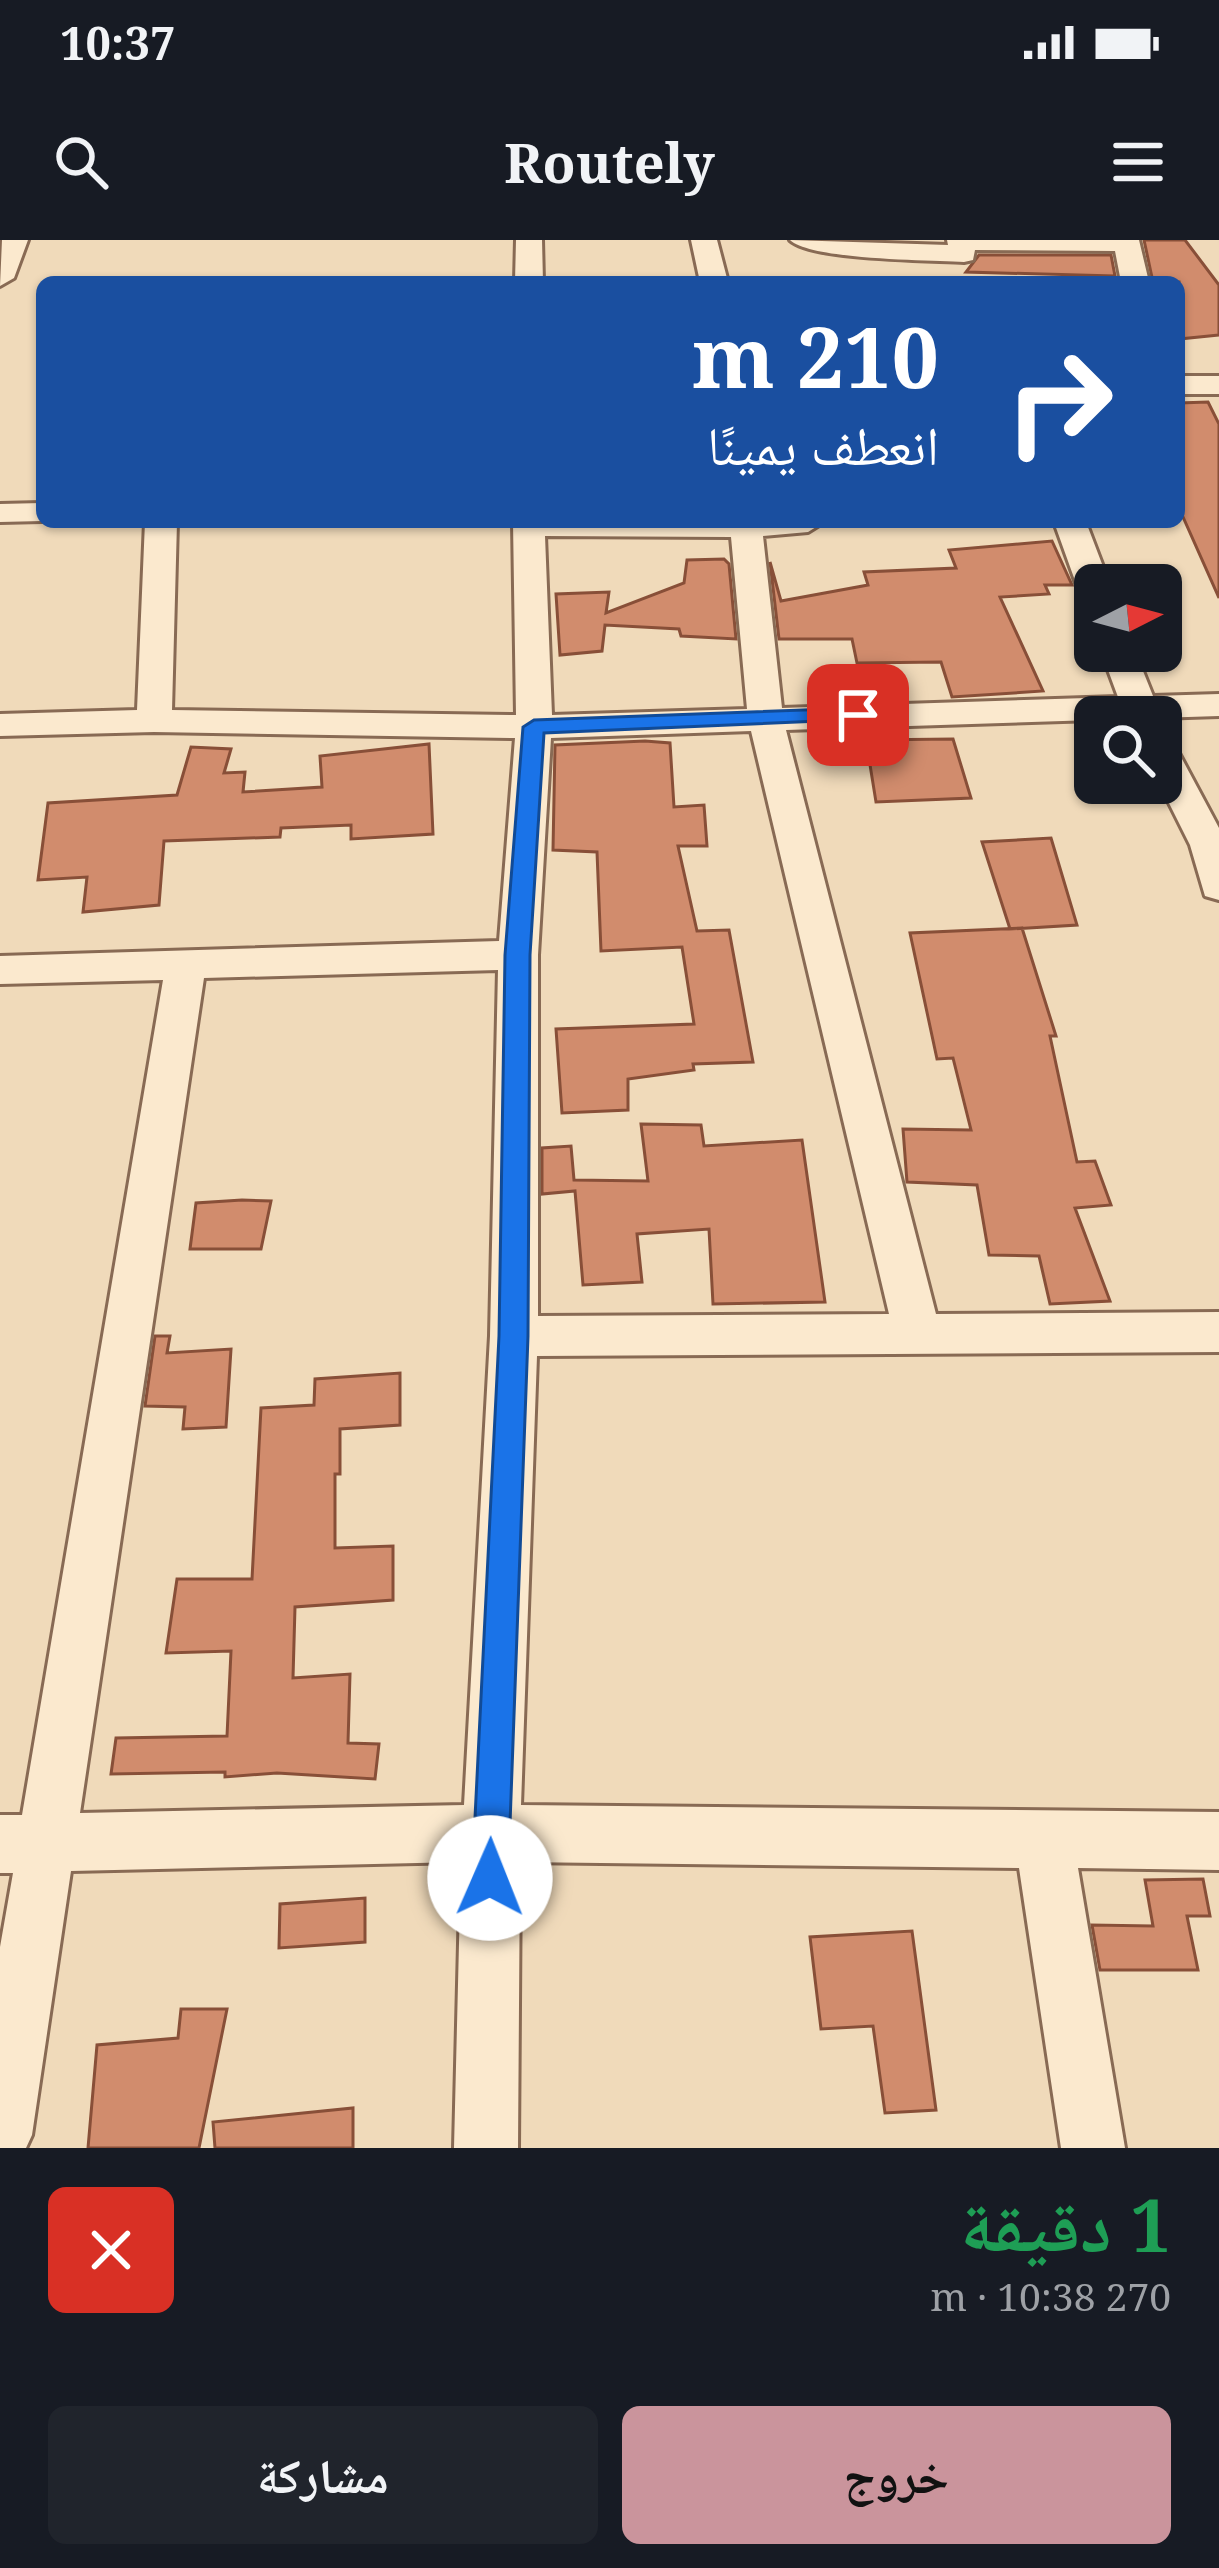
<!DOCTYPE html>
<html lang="ar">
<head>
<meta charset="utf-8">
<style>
	:root { --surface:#171b24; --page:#20242c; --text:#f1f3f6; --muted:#9ea1a6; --accent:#ca949c }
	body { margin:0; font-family:"Noto Serif","Noto Naskh Arabic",serif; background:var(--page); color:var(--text); direction:rtl; height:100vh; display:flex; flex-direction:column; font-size:45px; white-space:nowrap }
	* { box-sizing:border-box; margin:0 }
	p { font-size:39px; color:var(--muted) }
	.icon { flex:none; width:66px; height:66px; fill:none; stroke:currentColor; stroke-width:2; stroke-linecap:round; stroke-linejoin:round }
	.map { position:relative; height:1908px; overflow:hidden; direction:ltr }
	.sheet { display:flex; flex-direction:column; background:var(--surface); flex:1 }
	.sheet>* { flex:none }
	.hud { position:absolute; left:36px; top:36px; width:1149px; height:252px; border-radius:18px; box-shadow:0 3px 9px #0004; direction:rtl; background:#1a4fa0; color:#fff; overflow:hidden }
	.needle { width:78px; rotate:84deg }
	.controls { position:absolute; left:1074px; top:324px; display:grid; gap:24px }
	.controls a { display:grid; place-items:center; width:108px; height:108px; border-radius:18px; background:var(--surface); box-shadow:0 3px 9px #0004; font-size:60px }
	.pin { position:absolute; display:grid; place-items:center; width:102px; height:102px; color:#fff; margin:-51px; border-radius:24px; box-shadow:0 6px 18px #0006 }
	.me { position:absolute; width:132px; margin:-66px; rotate:1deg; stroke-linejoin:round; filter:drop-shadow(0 0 9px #0008) }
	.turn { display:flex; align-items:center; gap:42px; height:252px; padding:0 48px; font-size:54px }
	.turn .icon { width:156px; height:156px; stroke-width:2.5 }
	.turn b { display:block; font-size:84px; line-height:102px }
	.round { display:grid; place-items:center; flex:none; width:126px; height:126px; border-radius:18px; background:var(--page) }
	.headline { display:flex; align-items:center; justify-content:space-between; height:204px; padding:0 48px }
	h1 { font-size:72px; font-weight:700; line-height:90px; color:#1e9e55 }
	.cta { display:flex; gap:24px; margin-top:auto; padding:24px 48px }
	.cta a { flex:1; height:138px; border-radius:18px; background:var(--accent); color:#111; font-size:48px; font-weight:700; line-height:138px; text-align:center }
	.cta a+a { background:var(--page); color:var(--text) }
	.status { display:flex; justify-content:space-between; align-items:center; height:84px; padding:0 60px; background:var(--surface); direction:ltr }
	.status svg { height:33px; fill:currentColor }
	header { display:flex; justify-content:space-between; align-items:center; height:156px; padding:0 48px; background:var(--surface); font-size:54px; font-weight:700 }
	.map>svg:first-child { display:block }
	.building { fill:#d18c6d; stroke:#884f38; stroke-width:3 }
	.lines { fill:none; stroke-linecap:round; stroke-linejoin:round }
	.minor-casing { stroke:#886a54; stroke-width:6 }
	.minor { fill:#fbe9ce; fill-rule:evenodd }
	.route { fill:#1a73e8; stroke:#114b97; stroke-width:3 }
</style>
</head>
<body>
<div class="status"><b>10:37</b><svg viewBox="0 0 49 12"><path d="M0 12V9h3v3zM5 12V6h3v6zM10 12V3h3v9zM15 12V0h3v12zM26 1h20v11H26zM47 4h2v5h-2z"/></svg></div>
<header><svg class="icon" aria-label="menu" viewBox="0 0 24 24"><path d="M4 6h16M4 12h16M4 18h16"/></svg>Routely<svg class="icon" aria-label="search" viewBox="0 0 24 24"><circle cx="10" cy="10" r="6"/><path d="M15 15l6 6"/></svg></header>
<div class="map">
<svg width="1219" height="1908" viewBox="0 0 1219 1908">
	<rect width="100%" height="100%" fill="#f0daba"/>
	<path class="building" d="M1144,0H1185L1219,45V95L1179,99V42H1153Z
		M979,15H1111L1115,36L966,32Z
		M1208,162L1219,184V358L1179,268V163Z
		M1052,301L1072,345H1045L1049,354L1000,357L1043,451L952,457L941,422L857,423L852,399H779L770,322L781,361L868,345L864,332L956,328L949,310Z
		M724,319L729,324L736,399L681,396L679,389L605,385L602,411L560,415L556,354L609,352L606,373L684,343L687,320Z
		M953,499L971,558L876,562L866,500Z
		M645,501L670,503L674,567L704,565L707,606H678L697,691L729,690L753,822L693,824L694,830L628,839V870L562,873L556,789L694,784L682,707L601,711L597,612L553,610L555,505Z
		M429,504L433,594L351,599V585L281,588L280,597L164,601L159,665L83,672L87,637L38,640L48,563L177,555L191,507L231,509L224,533L245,532L243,552L322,547L320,516Z
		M1051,598L1077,685L1010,689L982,602Z
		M1022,688L1056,796H1050L1077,922L1095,921L1111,965L1075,968L1110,1061L1050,1064L1039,1016L989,1015L977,945L907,942L903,889L971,890L953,818L937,819L910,693Z
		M641,884L701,885L704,906L802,900L825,1062L713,1064L709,989L637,994L642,1042L583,1045L575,951L542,954V908L571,906L574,940L648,941Z
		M242,960L271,961L261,1009H190L196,963Z
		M155,1096H170L167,1113L231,1109L226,1187L183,1189L185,1167L145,1166Z
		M400,1133V1185L340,1189V1234H335V1308L393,1306V1360L295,1367L293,1438L350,1434L348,1503L379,1504L375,1539L277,1533L225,1537V1532L111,1534L116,1498L227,1496L231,1411L166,1413L177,1339H252L261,1168L314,1165L315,1139Z
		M1203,1639L1210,1676H1187L1198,1730H1100L1092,1685L1153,1686L1145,1640Z
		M365,1658V1702L279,1708L280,1664Z
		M912,1691L936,1870L885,1873L873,1786L821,1789L810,1697Z
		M181,1769H227L199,1908H88L97,1805L178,1798Z
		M353,1868V1908H215L213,1882Z"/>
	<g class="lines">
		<g class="minor-casing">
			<path id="minor" d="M2,0H28L14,38L0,46Z
				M516,0H542L543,42H515Z
				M691,0H717L728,42H700Z
				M790,0L948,5L947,0H1139L1149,42H1121L1115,11L975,10L973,20L964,22C929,20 811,20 790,0Z
				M1179,136H1219V154H1179Z
				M42,263V281L0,282V264Z
				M145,282H177L172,470L516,475L513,282H824L808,292L763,296L782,468L1118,457L1101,411H1135L1153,456L1219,454V476L786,490L936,1074L1219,1072V1112L537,1116L521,1565L1219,1572V1630L1078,1628L1125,1908H1061L1019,1628L520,1622L518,1908H454L461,1622L71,1631L32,1895L26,1908H0V1707L13,1633H0V1575H22L163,740L0,744V716L499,701L515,498L154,492L0,496V474L137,470ZM545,296L731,297L747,469L552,475ZM751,491L889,1074L538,1076V715L551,498ZM498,730L490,1096L464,1565L80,1573L204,738Z
				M1054,282H1086L1110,345H1095V359L1078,349Z
				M1161,500L1174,504L1219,588V660L1205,656L1190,605L1159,543Z"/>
		</g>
		<use href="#minor" class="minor"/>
	</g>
	<path class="route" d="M858,468L866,470V479L544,493L530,715L528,1096L508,1638L502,1651L490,1656L477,1651L472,1638L499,1096L505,715L523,487L534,480Z"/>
</svg>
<div class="controls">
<a><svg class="needle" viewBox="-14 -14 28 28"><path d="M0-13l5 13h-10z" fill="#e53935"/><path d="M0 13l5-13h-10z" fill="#9ea1a6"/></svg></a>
<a><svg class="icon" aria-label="search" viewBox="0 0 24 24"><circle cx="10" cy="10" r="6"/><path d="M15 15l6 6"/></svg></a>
</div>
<div class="pin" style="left:858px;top:475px;background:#d93025"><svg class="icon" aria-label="arrive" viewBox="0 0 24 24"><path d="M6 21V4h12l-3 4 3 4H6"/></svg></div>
<svg class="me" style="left:490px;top:1638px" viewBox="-20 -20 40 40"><circle r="19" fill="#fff"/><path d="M0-13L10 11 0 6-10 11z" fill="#1a73e8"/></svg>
<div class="hud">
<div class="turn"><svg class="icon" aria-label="right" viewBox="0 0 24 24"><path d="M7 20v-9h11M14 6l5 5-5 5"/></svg><div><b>210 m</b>انعطف يمينًا</div></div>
</div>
</div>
<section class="sheet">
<div class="headline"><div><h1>1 دقيقة</h1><p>270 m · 10:38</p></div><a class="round" style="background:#d93025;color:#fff"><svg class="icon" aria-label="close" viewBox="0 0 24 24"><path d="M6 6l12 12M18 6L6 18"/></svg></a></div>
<div class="cta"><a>خروج</a><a>مشاركة</a></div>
</section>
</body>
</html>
